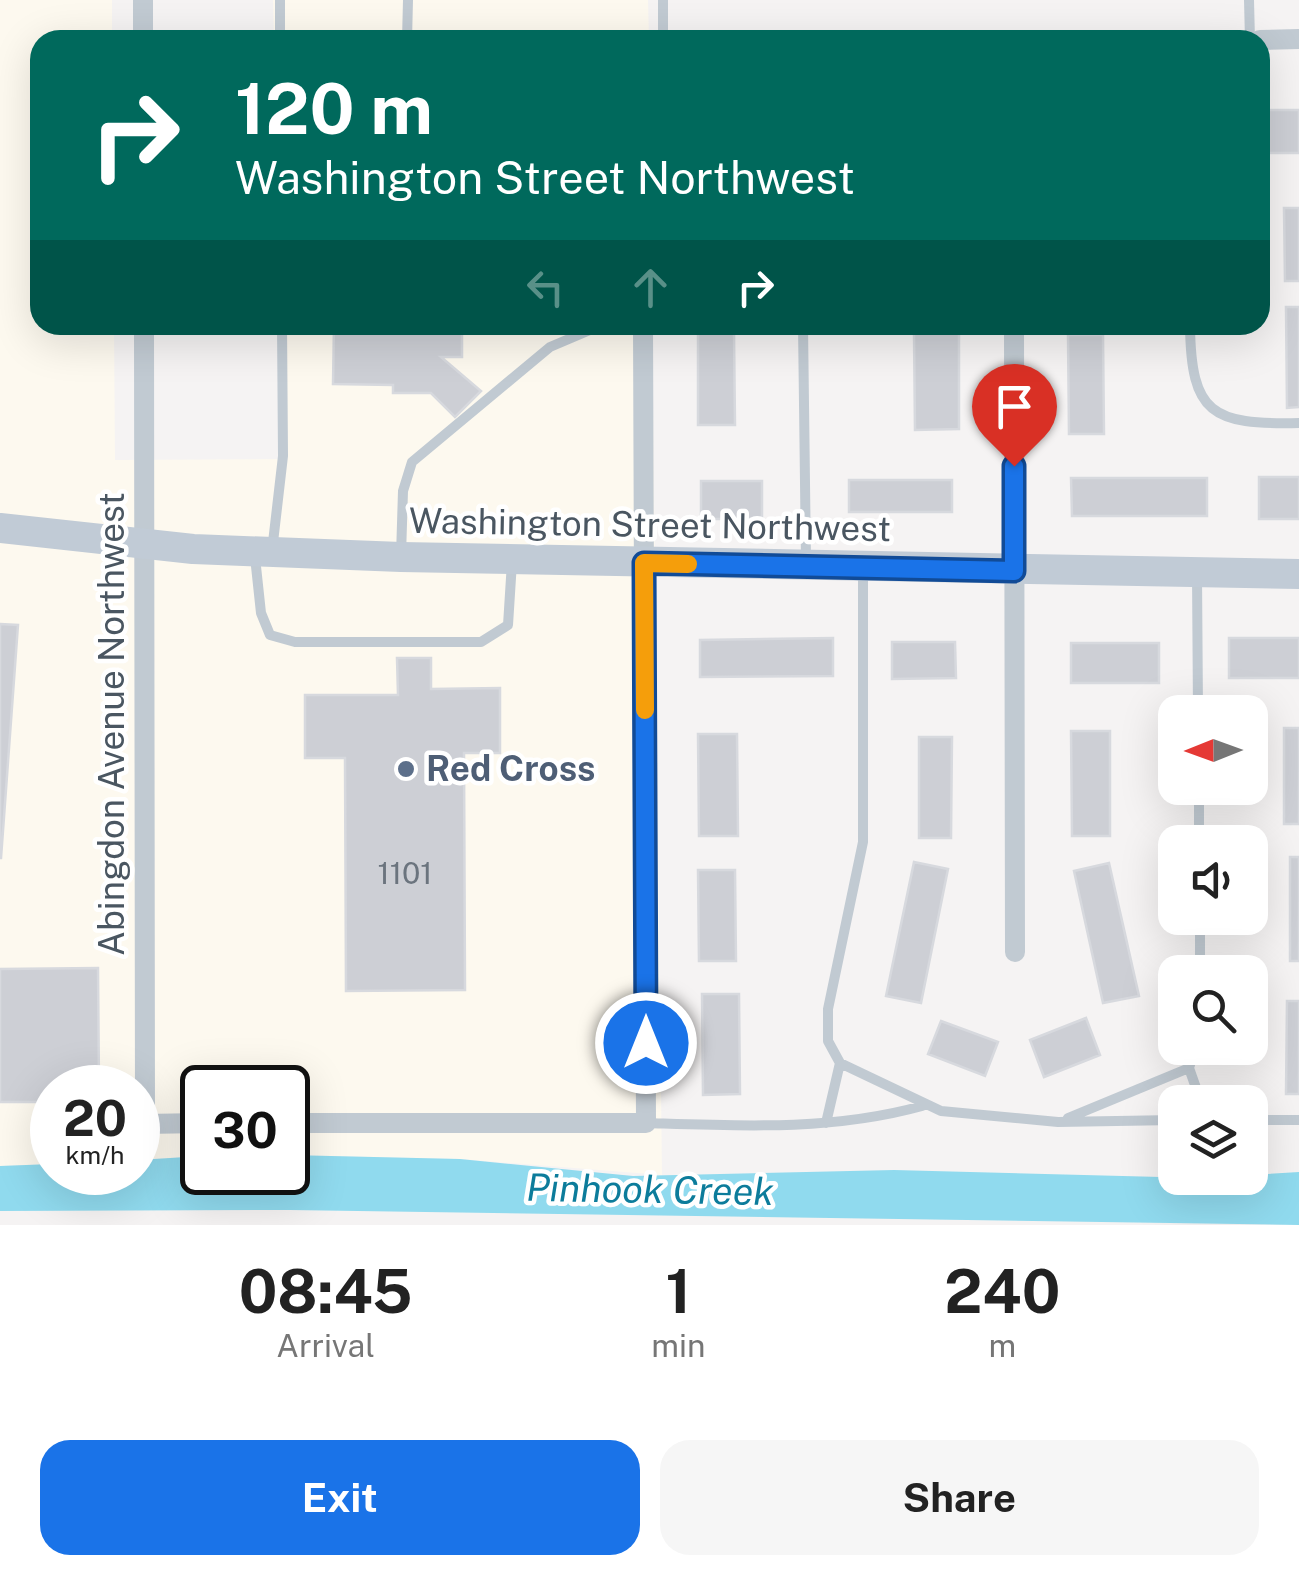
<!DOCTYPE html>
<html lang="en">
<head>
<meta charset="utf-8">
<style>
	:root { --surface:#fff; --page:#f6f6f6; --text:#222; --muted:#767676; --accent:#1a73e8 }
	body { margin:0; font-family:"Public Sans",sans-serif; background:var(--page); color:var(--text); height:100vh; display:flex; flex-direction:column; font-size:38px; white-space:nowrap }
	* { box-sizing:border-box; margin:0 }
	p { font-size:32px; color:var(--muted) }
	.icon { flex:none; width:55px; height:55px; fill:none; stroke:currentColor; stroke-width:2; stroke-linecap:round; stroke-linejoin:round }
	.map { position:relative; height:1225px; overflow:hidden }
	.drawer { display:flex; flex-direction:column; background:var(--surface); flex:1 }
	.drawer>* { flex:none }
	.top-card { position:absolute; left:30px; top:30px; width:1240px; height:305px; border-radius:30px; box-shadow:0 10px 40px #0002; background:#00695c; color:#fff; overflow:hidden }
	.needle { width:65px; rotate:269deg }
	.buttons { position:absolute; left:1158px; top:695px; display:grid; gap:20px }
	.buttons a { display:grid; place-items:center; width:110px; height:110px; border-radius:20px; background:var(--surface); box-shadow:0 10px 40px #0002; font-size:50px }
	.speed { position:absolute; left:30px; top:1065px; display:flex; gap:20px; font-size:50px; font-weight:700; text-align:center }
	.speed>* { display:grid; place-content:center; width:130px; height:130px; border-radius:50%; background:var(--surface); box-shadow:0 10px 40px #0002; line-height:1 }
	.speed small { font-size:25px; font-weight:400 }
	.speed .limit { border:5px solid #111; border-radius:15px; background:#fff; color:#111 }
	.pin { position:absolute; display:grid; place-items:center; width:85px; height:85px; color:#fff; margin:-102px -42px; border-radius:50% 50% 50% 0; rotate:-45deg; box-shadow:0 0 10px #0007 }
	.pin .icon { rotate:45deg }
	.me { position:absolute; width:110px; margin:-55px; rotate:0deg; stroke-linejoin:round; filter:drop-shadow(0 0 8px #0008) }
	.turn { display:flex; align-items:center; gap:35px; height:210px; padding:0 40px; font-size:45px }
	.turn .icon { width:130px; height:130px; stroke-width:2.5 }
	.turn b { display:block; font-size:70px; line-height:85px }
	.lanes { display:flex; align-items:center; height:95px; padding:0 40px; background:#0003; justify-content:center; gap:50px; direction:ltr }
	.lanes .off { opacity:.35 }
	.eta { display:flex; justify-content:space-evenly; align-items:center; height:170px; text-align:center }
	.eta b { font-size:60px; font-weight:700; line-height:70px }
	.primary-button { display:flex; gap:20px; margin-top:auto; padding:20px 40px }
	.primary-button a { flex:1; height:115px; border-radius:30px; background:var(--accent); color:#fff; font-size:40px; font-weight:700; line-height:115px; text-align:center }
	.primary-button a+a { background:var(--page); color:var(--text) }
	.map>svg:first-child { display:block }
	.commercial { fill:#fdf9ef }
	.water { fill:#90daee }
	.building { fill:#cdcfd5; stroke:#d7d9de; stroke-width:2.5 }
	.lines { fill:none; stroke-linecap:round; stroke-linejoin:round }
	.lane { stroke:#c1cad2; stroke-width:10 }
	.street { stroke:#c1cad2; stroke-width:20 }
	.secondary { stroke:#c1cbd6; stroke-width:30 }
	.route-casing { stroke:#114b97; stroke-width:25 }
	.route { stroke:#1a73e8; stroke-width:18 }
	.slow { stroke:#f59e0b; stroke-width:18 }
	.service-dot { fill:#5c6f8a; stroke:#fff; stroke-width:4 }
	.labels { text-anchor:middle; stroke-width:9; stroke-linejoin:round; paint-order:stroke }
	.number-label { font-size:30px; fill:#6b747e }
	.street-label { font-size:35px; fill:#4a5661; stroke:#fff }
	.service-label { font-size:35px; font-weight:bold; fill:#4e5e75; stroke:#fff; text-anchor:start }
	.water-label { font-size:38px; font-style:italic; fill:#0c7c9b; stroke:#fff }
</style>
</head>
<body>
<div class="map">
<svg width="1299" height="1225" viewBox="0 0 1299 1225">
	<rect width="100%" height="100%" fill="#f5f3f3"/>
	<path class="commercial" d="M0,0H112V40H40V325H114L115,460L285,459L282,325H652L662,1175L460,1159L288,1155V1088H202V1156L138,1160V1088H52V1164L0,1166Z
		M273,0H648L649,40H274Z"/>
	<path class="water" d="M288,1155L460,1159L633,1176L894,1170L1200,1178L1299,1172V1225L290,1210L0,1211V1166L52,1164V1172H138V1160L202,1156V1172H288Z"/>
	<path class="building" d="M1260,110H1299V153H1260Z
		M1284,208H1299V281H1285Z
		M1286,307H1299V407L1287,408Z
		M334,325H462V357H441L481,391L455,417L431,393H393V385L333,384Z
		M698,332H734L735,425H698Z
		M914,333H959V429L915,430Z
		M1068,335H1103L1104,434H1069Z
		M1259,477H1299V519H1259Z
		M1071,478H1207V516H1072Z
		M849,480H952V512H849Z
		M701,481H762V519H701Z
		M0,624L18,625L1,858H0Z
		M833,638V676L700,677V640Z
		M1229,638H1299V678H1229Z
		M892,642H955L956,678L892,679Z
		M1071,643H1159V683H1071Z
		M397,658H431V689L500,688V753H464L465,990L346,991L345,758H305V695H398Z
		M1284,728H1299V824H1284Z
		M1071,731H1110V836H1072Z
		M698,734H737L738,836H699Z
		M919,737H952L951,838H919Z
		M1290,857H1299V961H1290Z
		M914,862L948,869L921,1003L886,996Z
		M1109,863L1139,996L1103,1003L1074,871Z
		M698,870H735L736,961H699Z
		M98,968L99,1088H52V1102H0V969Z
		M702,994H739L740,1094L703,1095Z
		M1287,1001H1299V1094H1286Z
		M1086,1018L1100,1055L1044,1077L1030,1040Z
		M941,1021L998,1042L985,1076L928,1054Z"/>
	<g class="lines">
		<path class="lane" d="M280,0V40
			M1249,0L1250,40
			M407,40L408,0
			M663,40V0
			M803,325L806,561
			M1190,325C1191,414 1212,425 1299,423
			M272,551L283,456L282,325
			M401,556L403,491L412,462L550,347L590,330L620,325
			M255,557L261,613L270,635L295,642H481L508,625L512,562
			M863,568V842L828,1009V1041L840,1063L941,1111L1058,1122L1175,1120
			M1197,574L1198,712
			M1199,788V842
			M1200,918V972
			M1195,1048L1189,1068L1201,1102
			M1068,1118L1189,1068
			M1250,1120H1299
			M646,1123C739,1126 832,1131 922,1106
			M826,1123L840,1063"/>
		<path class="street" d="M143,0V40
			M1260,40L1299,39
			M144,325L145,1124L202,1123
			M1014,325L1015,952
			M288,1123H646L643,325"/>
		<path class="secondary" d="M0,528L193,549L401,557L1299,574"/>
	</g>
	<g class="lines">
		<g class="route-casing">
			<path id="route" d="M646,1043L644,563L1014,571V466"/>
		</g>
		<use href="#route" class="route"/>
		<path class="slow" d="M645,710L644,563L688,564"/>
	</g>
	<circle class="service-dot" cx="406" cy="769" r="10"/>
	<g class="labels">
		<g class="number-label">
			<text x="405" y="884">1101</text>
		</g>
		<g class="street-label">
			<text transform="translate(650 525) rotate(1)" y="12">Washington Street Northwest</text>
			<text transform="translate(112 724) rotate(-90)" y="12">Abingdon Avenue Northwest</text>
		</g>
		<g class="service-label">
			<text x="426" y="781">Red Cross</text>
		</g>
		<g class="water-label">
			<text transform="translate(650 1190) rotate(1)" y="13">Pinhook Creek</text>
		</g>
	</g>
</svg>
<div class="buttons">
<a><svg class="needle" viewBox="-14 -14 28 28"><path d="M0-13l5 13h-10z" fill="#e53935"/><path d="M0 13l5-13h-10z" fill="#767676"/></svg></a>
<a><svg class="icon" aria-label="sound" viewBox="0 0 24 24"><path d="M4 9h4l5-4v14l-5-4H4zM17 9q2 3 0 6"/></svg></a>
<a><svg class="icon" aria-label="search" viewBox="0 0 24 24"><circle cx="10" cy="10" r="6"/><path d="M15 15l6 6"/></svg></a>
<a><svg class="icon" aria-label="layers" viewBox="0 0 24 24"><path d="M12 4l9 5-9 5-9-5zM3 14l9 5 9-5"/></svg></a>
</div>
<div class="speed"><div>20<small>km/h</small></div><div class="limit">30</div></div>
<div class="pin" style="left:1014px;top:466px;background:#d93025"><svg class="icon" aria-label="arrive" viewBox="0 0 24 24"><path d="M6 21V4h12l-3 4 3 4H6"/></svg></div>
<svg class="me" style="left:646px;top:1043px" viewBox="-20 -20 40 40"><circle r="17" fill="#1a73e8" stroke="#fff" stroke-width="3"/><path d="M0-11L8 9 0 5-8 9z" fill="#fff"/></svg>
<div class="top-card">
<div class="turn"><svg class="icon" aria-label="right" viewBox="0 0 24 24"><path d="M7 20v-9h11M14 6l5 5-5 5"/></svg><div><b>120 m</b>Washington Street Northwest</div></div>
<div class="lanes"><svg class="icon off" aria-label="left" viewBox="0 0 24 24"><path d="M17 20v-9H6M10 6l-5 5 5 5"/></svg><svg class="icon off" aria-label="ahead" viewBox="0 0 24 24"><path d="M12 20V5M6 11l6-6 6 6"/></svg><svg class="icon" aria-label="right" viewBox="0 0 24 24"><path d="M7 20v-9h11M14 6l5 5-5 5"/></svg></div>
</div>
</div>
<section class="drawer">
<div class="eta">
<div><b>08:45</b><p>Arrival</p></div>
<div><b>1</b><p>min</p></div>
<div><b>240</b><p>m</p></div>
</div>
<div class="primary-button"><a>Exit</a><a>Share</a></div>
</section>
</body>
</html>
